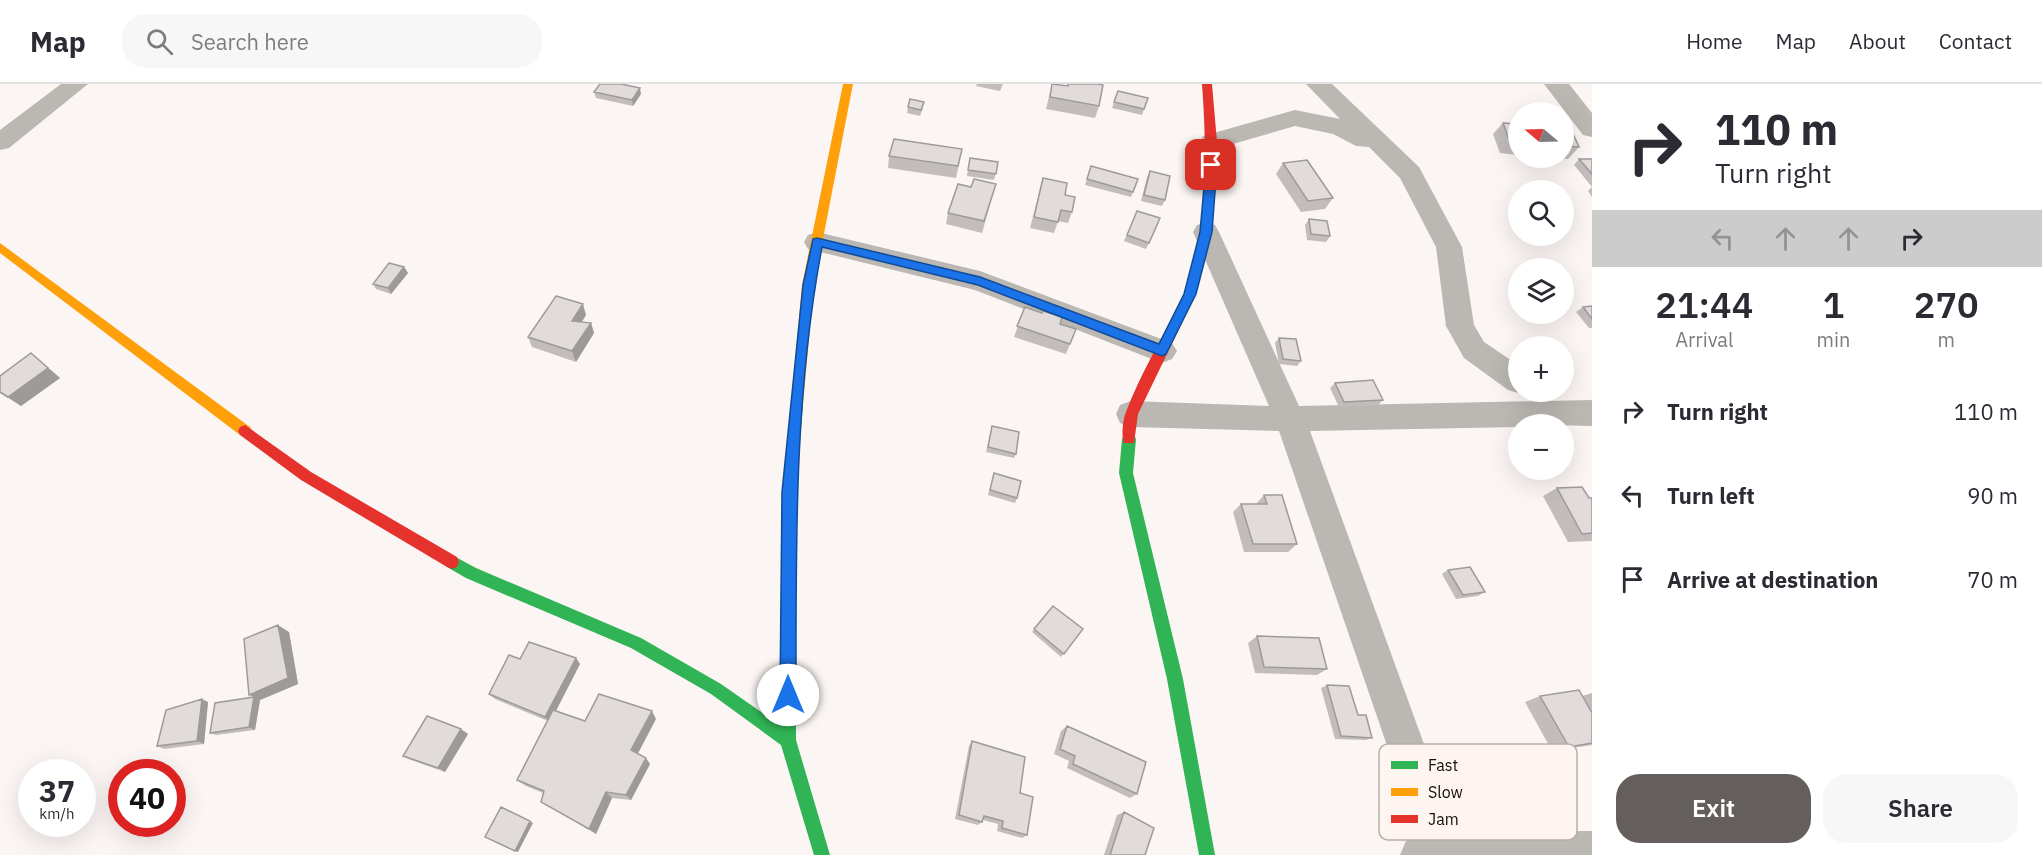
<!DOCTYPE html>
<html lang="en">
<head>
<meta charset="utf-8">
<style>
	:root { --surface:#fff; --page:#f7f7f7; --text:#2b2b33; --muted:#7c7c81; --line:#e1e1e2; --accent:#645f5d }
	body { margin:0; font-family:"IBM Plex Sans",sans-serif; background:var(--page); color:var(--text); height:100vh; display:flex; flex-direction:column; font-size:22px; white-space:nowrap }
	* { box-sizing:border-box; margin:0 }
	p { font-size:20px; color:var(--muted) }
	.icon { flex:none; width:33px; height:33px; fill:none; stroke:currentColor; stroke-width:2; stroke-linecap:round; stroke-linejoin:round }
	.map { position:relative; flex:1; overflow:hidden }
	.details { display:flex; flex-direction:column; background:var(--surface); width:450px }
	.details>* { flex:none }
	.banner { background:#fff; color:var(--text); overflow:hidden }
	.needle { width:39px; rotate:289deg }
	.fabs { position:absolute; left:1508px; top:18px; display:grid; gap:12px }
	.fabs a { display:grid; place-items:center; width:66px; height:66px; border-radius:50%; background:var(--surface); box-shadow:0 6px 24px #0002; font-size:30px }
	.speed { position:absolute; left:18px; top:675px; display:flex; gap:12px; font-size:30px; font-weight:700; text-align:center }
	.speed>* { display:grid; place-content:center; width:78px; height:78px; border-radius:50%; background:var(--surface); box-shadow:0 6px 24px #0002; line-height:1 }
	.speed small { font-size:15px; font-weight:400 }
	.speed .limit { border:9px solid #d22; background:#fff; color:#111 }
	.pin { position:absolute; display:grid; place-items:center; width:51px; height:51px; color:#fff; margin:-26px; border-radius:12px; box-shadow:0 3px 9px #0006 }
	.me { position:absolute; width:66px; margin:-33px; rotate:0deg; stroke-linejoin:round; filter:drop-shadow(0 0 4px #0008) }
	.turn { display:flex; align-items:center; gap:21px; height:126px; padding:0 24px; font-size:27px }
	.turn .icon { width:78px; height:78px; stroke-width:2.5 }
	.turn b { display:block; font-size:42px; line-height:51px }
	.lanes { display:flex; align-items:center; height:57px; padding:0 24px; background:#0003; justify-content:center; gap:30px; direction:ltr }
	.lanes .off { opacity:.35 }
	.eta { display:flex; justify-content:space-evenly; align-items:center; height:102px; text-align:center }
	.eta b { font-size:36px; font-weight:600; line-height:42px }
	.primary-button { display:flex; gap:12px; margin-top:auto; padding:12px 24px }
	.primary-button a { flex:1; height:69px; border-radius:24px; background:var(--accent); color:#fff; font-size:24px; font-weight:600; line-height:69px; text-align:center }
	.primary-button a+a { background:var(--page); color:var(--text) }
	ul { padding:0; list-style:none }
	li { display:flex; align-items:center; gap:18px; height:84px; padding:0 24px }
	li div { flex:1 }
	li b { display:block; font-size:22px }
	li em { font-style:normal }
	header { display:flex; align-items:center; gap:36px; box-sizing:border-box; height:84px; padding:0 30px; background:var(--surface); border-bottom:2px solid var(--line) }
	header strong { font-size:28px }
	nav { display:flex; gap:33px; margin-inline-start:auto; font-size:21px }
	.search { width:420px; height:54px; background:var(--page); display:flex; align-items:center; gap:15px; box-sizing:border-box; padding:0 21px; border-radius:24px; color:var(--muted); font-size:22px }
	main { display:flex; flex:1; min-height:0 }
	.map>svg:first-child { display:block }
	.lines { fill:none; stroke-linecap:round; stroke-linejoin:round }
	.street { fill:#bbb7b2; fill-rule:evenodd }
	.fast { fill:#30b455; fill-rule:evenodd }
	.slow { fill:#ff9f0a; fill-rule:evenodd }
	.jam { fill:#e5322d; fill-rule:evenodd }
	.wall { fill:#c2bdbb }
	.shaded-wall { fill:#9e9a99 }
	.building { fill:#e1dcda; stroke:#9e9a99; stroke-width:1.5 }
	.route { fill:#1a73e8; stroke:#114b97; stroke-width:1.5 }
	.key { fill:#fef5f1; stroke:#b7afac; stroke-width:1.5 }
	.key-label { font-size:16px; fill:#120d0b }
</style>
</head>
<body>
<header>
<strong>Map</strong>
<div class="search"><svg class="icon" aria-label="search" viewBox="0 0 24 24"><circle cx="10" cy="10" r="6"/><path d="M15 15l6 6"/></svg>Search here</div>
<nav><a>Home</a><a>Map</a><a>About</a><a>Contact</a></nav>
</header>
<main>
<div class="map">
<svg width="1592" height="771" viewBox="0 0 1592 771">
	<rect width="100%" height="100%" fill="#fbf6f4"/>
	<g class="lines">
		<path class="street" d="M61,0H88L9,64L0,66V46Z
			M1306,0H1332L1419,83L1462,163L1474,241L1484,258L1518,281V308H1523L1518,309L1508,306L1464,274L1446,242L1436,163L1400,94L1369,63L1356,62L1333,50L1295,42L1212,66L1203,64L1200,58L1203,52L1295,26L1340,35Z
			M1544,0H1569L1592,29V53L1583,51Z
			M1206,138L1215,141L1219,148L1299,322L1592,316V342L1518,340V343L1310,347L1456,748L1592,747V771H1400L1406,757L1418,752L1279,347L1131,343L1120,339L1116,330L1120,321L1131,317L1269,322L1193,148L1197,141Z
			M817,148L980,187L1172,259L1177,267L1172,275L1162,279L975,206L808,165L804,158L808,151Z"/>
		<path class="fast" d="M797,315L802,316L803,320L796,408V656L830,771H814L781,661L711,610L631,564L466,494L447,483L445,478L447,473L452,471L476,484L641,554L721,600L780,641L782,408L791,320L792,316Z
			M1129,349L1134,351L1136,355L1133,389L1183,595L1215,771H1199L1167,595L1119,389L1122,355L1124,351Z"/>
		<path class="slow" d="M843,0H853L814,201L803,320L802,324H792L791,320L802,201Z
			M0,159L250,343L252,347L250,351H240L0,169Z"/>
		<path class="jam" d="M1202,0H1212L1217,58L1212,148L1196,210L1138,330L1134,359H1124C1121,351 1123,335 1126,328C1140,291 1161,256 1179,221C1209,159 1207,67 1202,0Z
			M245,341L311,388L457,473L459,478L457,483L452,485L447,483L301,396L240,351L238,347L240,343Z"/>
	</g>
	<path class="wall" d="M977,0H1003L1000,7L976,2Z
		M1052,0L1067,2V0H1097L1099,22L1095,34L1046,25Z
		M1118,7L1144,25L1142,31L1112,24Z
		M594,8L641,10L633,22L596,14Z
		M908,23L923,24L920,32L907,29Z
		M1503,39L1518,40V71L1500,69L1493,50Z
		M1563,42L1579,63L1568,75L1557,74H1563Z
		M962,65L956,94L888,84L889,72Z
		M970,74L998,78L994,96L967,92Z
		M1579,75H1592V113L1588,107L1592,103L1574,81Z
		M1283,79L1333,114L1325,125L1301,128L1276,90Z
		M1091,82L1133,108L1131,113L1085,101Z
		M1150,87L1165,116L1162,122L1141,117L1147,93Z
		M1043,94L1065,111L1072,128L1068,139L1058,137L1054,149L1030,144Z
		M996,100L982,149L946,140L948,129L971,103Z
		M1137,127L1149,159L1146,165L1124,157Z
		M1309,135L1330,152L1326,158L1307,156L1305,141Z
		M404,183L408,189L391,210L376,205L373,200Z
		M1592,222V244H1589L1576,228L1583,223Z
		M1025,223L1042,229L1060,240L1070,260L1066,270L1014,253Z
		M586,231L582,238L591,239L594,249L576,278L532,263L528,253Z
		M1279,254L1301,277L1297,282L1279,280L1275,259Z
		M31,269L60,294L21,322L0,309V292Z
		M1335,299L1383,316L1378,321L1339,323L1330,304Z
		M992,342L1016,370L1014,374L986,368Z
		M994,389L1017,414L1015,419L988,411Z
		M1557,404L1589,414H1592V457L1568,458L1543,412Z
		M1264,411L1297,460L1288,468H1244L1233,428L1241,420H1256Z
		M1448,486L1485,508L1478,512L1456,515L1442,490Z
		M1053,522L1083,545L1061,573L1032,548Z
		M289,548L298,600L260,616L255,646L216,651L210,649L254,613Z
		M1257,552L1327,585L1317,591L1255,589L1248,559Z
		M576,574L580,580L556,627L585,637L656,635L638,669L650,680L631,716L612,714L596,750L541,718L543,709L526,702L517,696L548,637L495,615L489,610L520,575Z
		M1327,601L1358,631L1372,654L1366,656L1335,655L1321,604Z
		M1592,609V661L1552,667L1525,618L1540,612H1582Z
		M208,618L204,660L164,665L157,662Z
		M1067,642L1137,710L1130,714L1067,684L1069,677L1054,670L1061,647Z
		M468,650L445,688L411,676L403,672Z
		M972,657L1020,709L1027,751L1022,754L997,747L998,740L983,736L982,738L978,741L955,735L969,662Z
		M1124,728L1145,771H1104L1117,731Z"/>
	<path class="shaded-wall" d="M640,4L641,10L633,22L632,16Z
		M404,183L408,189L391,210L388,204Z
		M583,220L586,231L575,248L572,237Z
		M591,239L594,249L576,278L572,267Z
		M31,269L60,294L21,322L8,313Z
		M278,541L289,548L298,600L260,616L255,646L249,643L254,613L249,611Z
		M576,574L580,580L550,638L545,633Z
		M202,615L208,618L204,660L197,657Z
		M652,627L656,635L636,673L631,666Z
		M461,645L468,650L445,688L438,684Z
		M646,674L650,680L631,716L626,711Z
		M606,708L612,714L596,750L589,745Z
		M530,737L533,739L518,768L515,767Z"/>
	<path class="building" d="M600,0H621L640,4L632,16L594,8Z
		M1052,0L1068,2V0H1097L1103,1L1099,22L1050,13Z
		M1118,7L1148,14L1144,25L1114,18Z
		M910,15L924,18L921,26L908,23Z
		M1503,39L1518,40V59L1510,58Z
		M1563,42L1570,43L1579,63L1563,62Z
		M894,55L962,65L958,82L889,72Z
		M970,74L998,78L996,90L968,86Z
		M1579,75H1592V90Z
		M1307,76L1333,114L1308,117L1283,79Z
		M1091,82L1138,95L1133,108L1087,95Z
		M1150,87L1170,92L1165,116L1144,111Z
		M1043,94L1067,99L1065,111L1075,113L1072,128L1061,126L1058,138L1034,133Z
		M974,95L996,100L984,137L948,129L958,100L971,103Z
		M1137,127L1160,134L1149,159L1127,151Z
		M1309,135L1327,137L1330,152L1311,150Z
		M389,179L404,183L388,204L373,200Z
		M556,212L583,220L572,237L591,239L572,267L528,253Z
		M1592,222V235L1583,223Z
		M1025,223L1042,229L1043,227L1062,233L1060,240L1076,245L1070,260L1017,242Z
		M1279,254L1296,255L1301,277L1283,275Z
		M31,269L48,284L8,313L0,308V292Z
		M1373,296L1383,316L1344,318L1335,299Z
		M992,342L1019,348L1016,370L988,363Z
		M994,389L1021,397L1017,414L990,406Z
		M1582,403L1589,414H1592V449L1582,450L1557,404Z
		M1264,411H1282L1297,460H1253L1241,420H1267Z
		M1470,483L1485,508L1463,511L1448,486Z
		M1053,522L1083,545L1064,570L1034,545Z
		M278,541L288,594L249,611L244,555Z
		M1257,552L1319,554L1327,585L1264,583Z
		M529,558L576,574L545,633L489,610L509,571L520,575Z
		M1327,601L1349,602L1358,631H1366L1372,654L1341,652Z
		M1579,606L1592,629V659L1569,663L1540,612Z
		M599,610L652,627L631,666L646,674L626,711L606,708L589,745L541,718L544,707L517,696L553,626L585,637Z
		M254,613L249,643L210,649L215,619Z
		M202,615L197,657L157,662L166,626Z
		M427,632L461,645L438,684L403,672Z
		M1067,642L1146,678L1137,710L1073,680L1075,672L1060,665Z
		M972,657L1025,673L1020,709L1033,713L1027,751L1002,744L1003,737L984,732L982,738L959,731Z
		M501,723L530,737L515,767L485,753Z
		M1124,728L1154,744L1145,771H1110Z"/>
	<path class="route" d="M1211,77L1217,81L1212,148L1196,210L1166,270L1162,272L978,201L822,163C794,311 796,461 796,611L794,616L788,618L783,616L780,611L782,408L803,201L813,155L817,154L980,193L1159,260L1184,210L1200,148L1206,81Z"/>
	<rect x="1379" y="660" width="198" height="96" rx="9" class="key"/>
	<rect x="1391" y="677" width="27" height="8" fill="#30b455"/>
	<rect x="1391" y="704" width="27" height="8" fill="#ff9f0a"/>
	<rect x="1391" y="731" width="27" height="8" fill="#e5322d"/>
	<g class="key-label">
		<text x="1428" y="687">Fast</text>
		<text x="1428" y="714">Slow</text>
		<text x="1428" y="741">Jam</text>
	</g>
</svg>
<div class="fabs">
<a><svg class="needle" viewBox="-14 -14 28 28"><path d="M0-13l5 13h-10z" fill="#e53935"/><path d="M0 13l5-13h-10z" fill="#7c7c81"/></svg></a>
<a><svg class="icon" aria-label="search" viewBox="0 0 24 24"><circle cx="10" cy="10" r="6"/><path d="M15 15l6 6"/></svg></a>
<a><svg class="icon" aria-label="layers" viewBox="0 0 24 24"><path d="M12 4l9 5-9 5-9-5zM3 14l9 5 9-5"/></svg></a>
<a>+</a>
<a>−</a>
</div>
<div class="speed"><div>37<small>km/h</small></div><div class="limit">40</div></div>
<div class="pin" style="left:1211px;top:81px;background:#d93025"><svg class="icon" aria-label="arrive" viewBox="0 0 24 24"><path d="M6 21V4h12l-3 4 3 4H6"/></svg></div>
<svg class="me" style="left:788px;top:611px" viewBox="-20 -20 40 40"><circle r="19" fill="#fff"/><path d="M0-13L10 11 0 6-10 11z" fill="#1a73e8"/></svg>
</div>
<section class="details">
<div class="banner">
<div class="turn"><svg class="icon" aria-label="right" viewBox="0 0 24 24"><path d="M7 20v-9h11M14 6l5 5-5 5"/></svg><div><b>110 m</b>Turn right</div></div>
<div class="lanes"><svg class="icon off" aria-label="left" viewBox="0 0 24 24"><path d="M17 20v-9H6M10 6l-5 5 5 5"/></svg><svg class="icon off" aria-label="ahead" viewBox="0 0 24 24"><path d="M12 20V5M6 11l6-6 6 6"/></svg><svg class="icon off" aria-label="ahead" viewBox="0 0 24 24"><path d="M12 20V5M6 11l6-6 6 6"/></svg><svg class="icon" aria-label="right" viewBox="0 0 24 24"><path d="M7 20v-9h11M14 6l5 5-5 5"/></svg></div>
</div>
<div class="eta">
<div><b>21:44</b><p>Arrival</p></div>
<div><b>1</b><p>min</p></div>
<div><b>270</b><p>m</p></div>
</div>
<ul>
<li><svg class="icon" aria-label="right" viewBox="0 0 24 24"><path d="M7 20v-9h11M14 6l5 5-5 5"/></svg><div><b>Turn right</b></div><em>110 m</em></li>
<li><svg class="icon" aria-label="left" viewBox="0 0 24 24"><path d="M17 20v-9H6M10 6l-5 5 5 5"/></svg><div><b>Turn left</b></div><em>90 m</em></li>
<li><svg class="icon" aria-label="arrive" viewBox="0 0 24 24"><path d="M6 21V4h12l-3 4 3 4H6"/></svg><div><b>Arrive at destination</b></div><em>70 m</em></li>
</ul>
<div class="primary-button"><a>Exit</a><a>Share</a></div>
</section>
</main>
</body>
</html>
